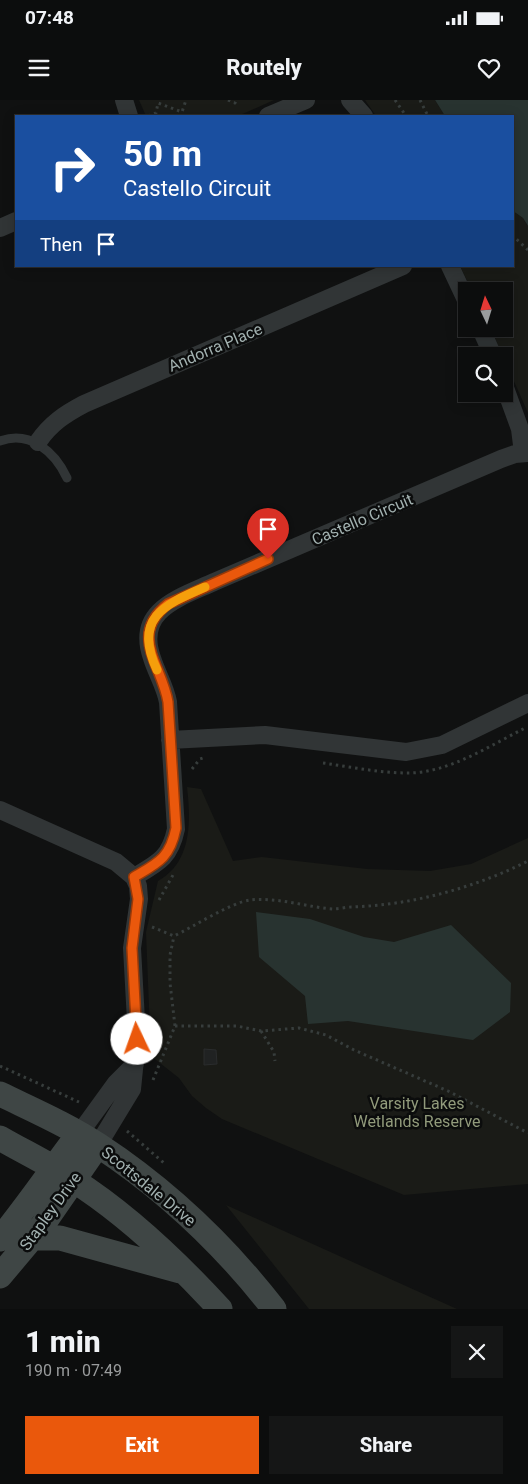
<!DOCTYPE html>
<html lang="en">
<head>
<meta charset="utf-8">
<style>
	:root { --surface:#0c0d0d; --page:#151616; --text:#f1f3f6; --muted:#9a9c9d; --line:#2c2d2e; --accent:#ea580c }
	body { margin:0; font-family:Roboto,sans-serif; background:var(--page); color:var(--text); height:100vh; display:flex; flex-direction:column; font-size:19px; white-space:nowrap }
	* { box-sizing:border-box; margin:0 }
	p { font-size:16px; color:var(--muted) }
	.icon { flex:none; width:28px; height:28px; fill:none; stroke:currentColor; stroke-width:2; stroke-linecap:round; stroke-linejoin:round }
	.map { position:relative; height:1209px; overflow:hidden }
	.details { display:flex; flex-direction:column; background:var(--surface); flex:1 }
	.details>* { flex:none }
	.guide { position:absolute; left:15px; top:15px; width:499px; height:152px; border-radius:0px; box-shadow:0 2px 12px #0003,0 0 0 1px var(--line); background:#1a4fa0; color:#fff; overflow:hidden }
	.needle { width:32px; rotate:356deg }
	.buttons { position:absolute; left:458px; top:182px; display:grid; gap:10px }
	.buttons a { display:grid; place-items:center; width:55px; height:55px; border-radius:0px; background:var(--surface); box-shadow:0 2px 12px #0003,0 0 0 1px var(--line); font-size:25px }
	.pin { position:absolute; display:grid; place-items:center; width:42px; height:42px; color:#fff; margin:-51px -21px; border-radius:50% 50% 50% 0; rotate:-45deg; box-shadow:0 0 5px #0007 }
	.pin .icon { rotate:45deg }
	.me { position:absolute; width:55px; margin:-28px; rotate:357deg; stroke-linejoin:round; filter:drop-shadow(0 0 4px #0008) }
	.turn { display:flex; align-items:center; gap:18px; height:105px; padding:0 25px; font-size:22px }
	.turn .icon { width:65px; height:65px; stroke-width:2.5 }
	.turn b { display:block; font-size:35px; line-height:42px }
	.then { display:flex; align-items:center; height:48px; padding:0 25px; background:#0003; gap:10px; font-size:19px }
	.round { display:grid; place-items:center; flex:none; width:52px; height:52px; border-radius:0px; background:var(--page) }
	.overview { display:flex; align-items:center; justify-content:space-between; height:85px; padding:0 25px }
	h1 { font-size:30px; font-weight:800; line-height:38px }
	.button { display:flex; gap:10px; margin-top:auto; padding:10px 25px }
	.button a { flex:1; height:58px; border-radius:0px; background:var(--accent); color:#fff; font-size:20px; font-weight:800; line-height:58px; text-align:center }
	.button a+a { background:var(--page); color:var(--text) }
	.status { display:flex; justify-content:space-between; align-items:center; height:35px; padding:0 25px; background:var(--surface); direction:ltr }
	.status svg { height:14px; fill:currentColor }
	header { display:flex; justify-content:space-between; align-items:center; height:65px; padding:0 25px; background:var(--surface); font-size:22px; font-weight:800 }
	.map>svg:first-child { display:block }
	.green { fill:#1a1b17 }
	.water { fill:#283330 }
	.building { fill:#202222; stroke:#2a2c2d }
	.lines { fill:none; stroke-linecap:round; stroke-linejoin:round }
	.path { stroke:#373d3c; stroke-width:3; stroke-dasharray:2.5 4; stroke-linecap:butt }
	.service { stroke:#313536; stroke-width:9 }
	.minor { stroke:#313536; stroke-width:18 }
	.secondary { stroke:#3f4645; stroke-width:25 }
	.route-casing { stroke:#983908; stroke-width:12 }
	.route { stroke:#ea580c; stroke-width:9 }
	.slow { stroke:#f59e0b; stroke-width:9 }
	.labels { text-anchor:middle; stroke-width:5; stroke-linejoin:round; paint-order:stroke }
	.street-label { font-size:16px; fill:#a2b1b0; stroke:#0b0c0c }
	.park-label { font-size:16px; fill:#919a7b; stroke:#0b0c0c }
</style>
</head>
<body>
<div class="status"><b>07:48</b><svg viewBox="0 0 49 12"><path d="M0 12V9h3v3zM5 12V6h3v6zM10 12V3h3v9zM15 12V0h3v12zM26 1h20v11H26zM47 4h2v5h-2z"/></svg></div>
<header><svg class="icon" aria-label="menu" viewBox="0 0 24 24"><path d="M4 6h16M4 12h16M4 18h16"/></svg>Routely<svg class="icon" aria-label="heart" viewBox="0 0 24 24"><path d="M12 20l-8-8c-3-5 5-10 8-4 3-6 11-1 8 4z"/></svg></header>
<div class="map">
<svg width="528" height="1209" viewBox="0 0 528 1209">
	<rect width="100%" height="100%" fill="#101111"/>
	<path class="green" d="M139,0H274L238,16H146Z
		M365,0H435L445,16H376Z
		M513,111L523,118L528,126V313L491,229H504V191H472L460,166H512Z
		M187,687L201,689L233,761L262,757L367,769L430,771L471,764L528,738V1084L404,1095L222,1019L206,1008L192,996L179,978L151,956L146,832L158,781C192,762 191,721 187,687Z
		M226,1105L457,1209H309Z"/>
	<path class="water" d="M435,0H528V126L523,118L513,111L512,16H445Z
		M256,812L310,819L364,837L394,842L451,825L511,883L510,912L473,940L348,921L308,924L305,896L259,857Z"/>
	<path class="building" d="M204,949L216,950L217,964L204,965Z"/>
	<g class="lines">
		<path class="path" d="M228,0L235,3L236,0
			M395,0L406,16
			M420,0L428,16
			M148,16L156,13L158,3L182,12L186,0
			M512,135L528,150
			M323,663C351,667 380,673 408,673C449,673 491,645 527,627
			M192,669L200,659L203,658
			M159,800L173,775
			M152,827L174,836C193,827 230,803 250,800C278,797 306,807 333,809C339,809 346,807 352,807C412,805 474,788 528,761
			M175,926H237L261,931L299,928L326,935L354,950L448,991L528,1033
			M261,931L274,952L275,961
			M0,966L79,1002
			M153,980L175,926L170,883V855L174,836
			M127,1031L164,1063"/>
		<path class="service" d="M0,341C30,330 55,352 67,378"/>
		<path class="minor" d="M124,0L129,16
			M350,0L364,16
			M268,16L306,0
			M0,128L16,121
			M450,166L466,200
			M481,229L493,256
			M504,285L520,329L523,353
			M38,342C50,324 65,314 84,304L403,166
			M170,640L265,635L406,652L442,645L528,603
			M0,710L116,762L134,777L138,786L139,799L132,848L137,939L132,989L98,1045
			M134,777C158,763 170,758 176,729L168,602C165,586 157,574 152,558C135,510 179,498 214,482L501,359L515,354L528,353
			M79,1034L116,983L135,964"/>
		<path class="secondary" d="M0,994C33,1010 68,1025 98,1045C165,1089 225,1146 274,1209
			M0,1038C24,1052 50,1064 73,1080C128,1115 176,1161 220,1209
			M33,1138H60L180,1171
			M0,1139C28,1105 52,1069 79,1034
			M0,1176L42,1126L98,1045"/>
	</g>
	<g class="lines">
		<g class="route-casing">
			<path id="route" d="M137,939L132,848L138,799L134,777C158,763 170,758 176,728L168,602C162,565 128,535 168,504L268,459"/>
		</g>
		<use href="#route" class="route"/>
		<path class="slow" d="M157,570C133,519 163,505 205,487"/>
	</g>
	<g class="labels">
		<g class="street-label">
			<text transform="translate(215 247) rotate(-23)" y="6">Andorra Place</text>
			<text transform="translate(362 419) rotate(-23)" y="6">Castello Circuit</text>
			<text transform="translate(149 1086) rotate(39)" y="6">Scottsdale Drive</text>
			<text transform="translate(50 1111) rotate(-54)" y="6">Stapley Drive</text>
		</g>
		<g class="park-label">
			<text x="417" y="1009">Varsity Lakes<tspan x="417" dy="18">Wetlands Reserve</tspan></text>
		</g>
	</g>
</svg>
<div class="buttons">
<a><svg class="needle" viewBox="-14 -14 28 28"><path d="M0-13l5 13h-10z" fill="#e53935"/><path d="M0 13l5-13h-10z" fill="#9a9c9d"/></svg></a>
<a><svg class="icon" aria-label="search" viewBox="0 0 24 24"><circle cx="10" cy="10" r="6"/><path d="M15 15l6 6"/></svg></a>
</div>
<div class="pin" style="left:268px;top:459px;background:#d93025"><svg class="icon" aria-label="arrive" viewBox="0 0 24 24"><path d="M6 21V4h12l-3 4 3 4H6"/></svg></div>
<svg class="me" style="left:137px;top:939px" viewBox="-20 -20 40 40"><circle r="19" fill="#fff"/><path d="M0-13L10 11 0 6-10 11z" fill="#ea580c"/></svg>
<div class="guide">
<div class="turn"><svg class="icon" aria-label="right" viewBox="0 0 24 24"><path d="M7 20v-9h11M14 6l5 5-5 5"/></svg><div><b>50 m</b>Castello Circuit</div></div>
<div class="then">Then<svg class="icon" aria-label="arrive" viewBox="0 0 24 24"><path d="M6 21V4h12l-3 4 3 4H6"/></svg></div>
</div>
</div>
<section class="details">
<div class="overview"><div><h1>1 min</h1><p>190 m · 07:49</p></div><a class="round"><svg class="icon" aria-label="close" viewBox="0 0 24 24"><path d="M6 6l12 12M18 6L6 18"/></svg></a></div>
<div class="button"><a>Exit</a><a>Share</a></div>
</section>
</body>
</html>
